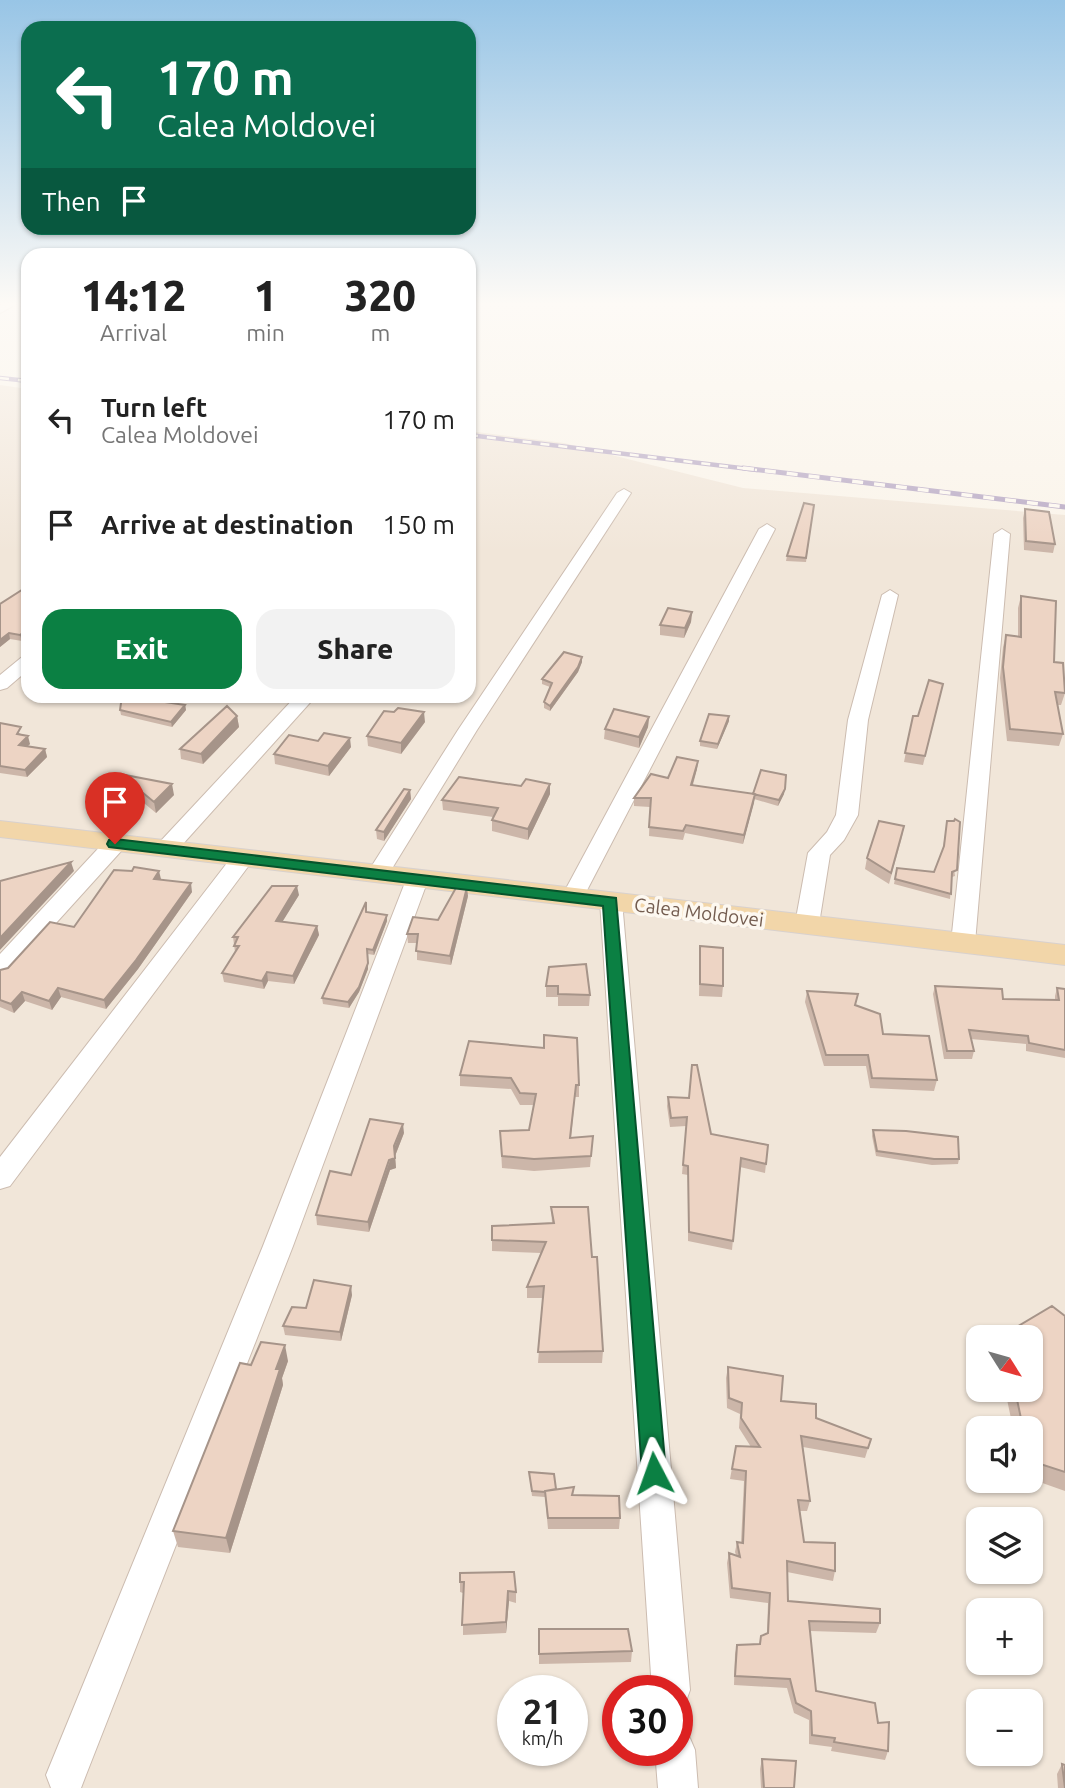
<!DOCTYPE html>
<html lang="en">
<head>
<meta charset="utf-8">
<style>
	:root { --surface:#fff; --page:#f2f2f2; --text:#222; --muted:#767676; --accent:#0b8043 }
	body { margin:0; font-family:Ubuntu,sans-serif; background:var(--page); color:var(--text); height:100vh; display:flex; flex-direction:column; font-size:26px; white-space:nowrap }
	* { box-sizing:border-box; margin:0 }
	p { font-size:23px; color:var(--muted) }
	.icon { flex:none; width:38px; height:38px; fill:none; stroke:currentColor; stroke-width:2; stroke-linecap:round; stroke-linejoin:round }
	.map { position:relative; flex:1; overflow:hidden }
	.panel { position:absolute; left:21px; top:248px; width:455px; height:455px; display:flex; flex-direction:column; background:var(--surface); border-radius:21px; box-shadow:0 2px 5px #0004 }
	.panel>* { flex:none }
	.top-card { position:absolute; left:21px; top:21px; width:455px; height:214px; border-radius:21px; box-shadow:0 2px 5px #0004; background:#0b6e4f; color:#fff; overflow:hidden }
	.needle { width:46px; rotate:127deg }
	.buttons { position:absolute; left:966px; top:1325px; display:grid; gap:14px }
	.buttons a { display:grid; place-items:center; width:77px; height:77px; border-radius:14px; background:var(--surface); box-shadow:0 2px 5px #0004; font-size:35px }
	.speed { position:absolute; left:497px; top:1675px; display:flex; gap:14px; font-size:35px; font-weight:700; text-align:center }
	.speed>* { display:grid; place-content:center; width:91px; height:91px; border-radius:50%; background:var(--surface); box-shadow:0 2px 5px #0004; line-height:1 }
	.speed small { font-size:18px; font-weight:400 }
	.speed .limit { border:10px solid #d22; background:#fff; color:#111 }
	.pin { position:absolute; display:grid; place-items:center; width:60px; height:60px; color:#fff; margin:-72px -30px; border-radius:50% 50% 50% 0; rotate:-45deg; box-shadow:0 0 7px #0007 }
	.pin .icon { rotate:45deg }
	.me { position:absolute; width:77px; margin:-38px; rotate:356deg; stroke-linejoin:round; filter:drop-shadow(0 0 5px #0008) }
	.turn { display:flex; align-items:center; gap:24px; height:147px; padding:0 21px; font-size:32px }
	.turn .icon { width:91px; height:91px; stroke-width:2.5 }
	.turn b { display:block; font-size:49px; line-height:60px }
	.then { display:flex; align-items:center; height:66px; padding:0 21px; background:#0003; gap:14px; font-size:26px }
	.eta { display:flex; justify-content:space-evenly; align-items:center; height:119px; text-align:center }
	.eta b { font-size:42px; font-weight:800; line-height:49px }
	.button { display:flex; gap:14px; margin-top:auto; padding:14px 21px }
	.button a { flex:1; height:80px; border-radius:21px; background:var(--accent); color:#fff; font-size:28px; font-weight:800; line-height:80px; text-align:center }
	.button a+a { background:var(--page); color:var(--text) }
	ul { padding:0; list-style:none }
	li { display:flex; align-items:center; gap:21px; height:105px; padding:0 21px }
	li div { flex:1 }
	li b { display:block; font-size:26px }
	li em { font-style:normal }
	.map>svg:first-child { display:block }
	.residential { fill:#f1e6d9; fill-rule:evenodd }
	.lines { fill:none; stroke-linecap:round; stroke-linejoin:round }
	.minor-casing { stroke:#ccbcb0; stroke-width:2 }
	.major-casing { stroke:#d8d1ce; stroke-width:2 }
	.minor { fill:#fff; fill-rule:evenodd }
	.major { fill:#f2d6a9; fill-rule:evenodd }
	.rail-far1-casing { stroke:#b7a8c4; stroke-width:4.5 }
	.rail-casing { stroke:#b7a8c4; stroke-width:5 }
	.rail-far1 { stroke:#fdf8f0; stroke-width:2.5; stroke-dasharray:9; stroke-linecap:butt }
	.rail { stroke:#fdf8f0; stroke-width:3.5; stroke-dasharray:11; stroke-linecap:butt }
	.wall { fill:#ccb6a9 }
	.shaded-wall { fill:#a69489 }
	.building { fill:#edd4c4; stroke:#a69489; stroke-width:2 }
	.route { fill:#0b8043; stroke:#07532c; stroke-width:2 }
	.labels { text-anchor:middle; stroke-width:7; stroke-linejoin:round; paint-order:stroke }
	.street-label { font-size:19px; fill:#735c4f; stroke:#fdf8f0 }
</style>
</head>
<body>
<div class="map">
<svg width="1065" height="1788" viewBox="0 0 1065 1788">
	<rect width="100%" height="100%" fill="#faf4ea"/>
	<path class="residential" d="M0,385L28,389V696H469V431L564,443L743,488L1065,515V1788H0ZM978,1337H1031V1390H978ZM978,1428H1031V1480H978ZM978,1519H1031V1572H978ZM978,1610H1031V1662H978ZM513,1690H572V1750H513ZM618,1690H677V1750H618ZM978,1701H1031V1754H978Z"/>
	<g class="lines">
		<g class="minor-casing">
			<path id="minor" d="M6,302H20L0,313V305Z
				M624,489L631,493L477,730L388,875L385,880H369L366,875L458,730L617,493Z
				M767,524L775,529L584,896L581,901L573,903L565,901L562,896L759,529Z
				M1002,529L1010,534L975,943L971,948L963,951L955,948L951,943L994,534Z
				M890,590L898,595L868,720L858,815L844,840L830,855L819,924L815,929L807,932L799,929L795,924L808,853L827,832L836,815L848,720L882,595Z
				M28,656V670L7,688L0,690V675L22,657Z
				M296,696H316L173,855H157L154,850L157,845Z
				M115,837L123,839L126,844L123,849L9,975L0,977V954L107,839Z
				M242,852L250,854L253,859L250,864L10,1186L0,1189V1157L234,854Z
				M417,873L425,875L428,880L293,1246L86,1775L81,1788H51L46,1775L263,1246L406,880L409,875Z
				M611,894L619,896L622,901L690,1690L685,1704L677,1707V1690H652L600,901L603,896Z
				M677,1731L689,1736L695,1750L698,1788H658L655,1750H677Z"/>
		</g>
		<g class="major-casing">
			<path id="major" d="M0,821L1065,945V965L0,837Z"/>
		</g>
		<use href="#minor" class="minor"/>
		<use href="#major" class="major"/>
		<g class="rail-far1-casing">
			<path id="rail-far1" d="M0,378L28,381
				M469,435L757,470"/>
		</g>
		<g class="rail-casing">
			<path id="rail" d="M743,468L1065,507"/>
		</g>
		<use href="#rail-far1" class="rail-far1"/>
		<use href="#rail" class="rail"/>
	</g>
	<path class="wall" d="M814,505L806,562L786,561L787,556Z
		M1025,509L1055,544L1053,553L1024,550L1023,518Z
		M28,586L22,641L10,639L0,647V604Z
		M1021,596L1054,662L1065,693L1061,705H1057L1063,734L1059,746L1007,741L1000,678L1003,647L1006,635L1018,637V608Z
		M692,612L691,622L684,638L660,635V625Z
		M582,657V662L578,672L550,711L544,708V702L550,687L542,684V679Z
		M943,684L923,765L904,762L913,716H918Z
		M185,705L186,710L172,727L121,715L120,710Z
		M237,716L239,727L203,764L181,759L180,749Z
		M649,717L648,727L639,748L604,739L605,729Z
		M729,721L717,749L700,746V741Z
		M425,722L401,754L368,746L367,736Z
		M0,723L23,735L30,744L28,746L45,749L47,757L27,777L0,773Z
		M318,741L351,747L329,776L275,764L274,754Z
		M698,761L697,769L693,785L753,794H784L778,806L754,799L743,844L685,833L683,840L649,836L650,807L634,806V798Z
		M120,774L174,795L156,813L122,785Z
		M521,786L550,794L528,840L492,831V820L493,817L443,810L442,800Z
		M410,790L411,799L384,841L377,839L376,830Z
		M947,821L955,876L952,877L950,899L894,884L897,868L934,872L943,848Z
		M904,826L902,837L889,884L865,869L867,858Z
		M161,879L192,892L138,969L106,1009L61,997L52,1010L25,1001L14,1013L0,1007V970L8,968L74,927Z
		M299,895L282,921L317,926L319,935L294,984L268,981L264,989L224,982L222,973L235,952L233,937Z
		M468,896L451,965L417,960V943H408L407,934L438,920Z
		M367,913L387,921L374,955L368,954V969L359,992L349,1008L323,1004L322,998Z
		M700,946L723,986L722,997L699,996Z
		M549,967L590,995L589,1006H558V997H546V986Z
		M935,986L1003,999L1055,1000V996L1057,988L1065,989V1058L1026,1051V1044L971,1039L974,1051L972,1059H944L933,994Z
		M807,991L855,1005L883,1034L937,1080L934,1091L870,1088L866,1066H824L805,1002Z
		M544,1035L579,1085V1097H575L571,1138L593,1136L590,1167L534,1171L502,1168L500,1131L529,1130L534,1105H520L511,1089L460,1086V1075L544,1048Z
		M668,1097L711,1134L768,1145L765,1173L740,1167L732,1250L688,1241V1175L682,1174L686,1126L670,1127L667,1106Z
		M873,1130L959,1159L958,1164L932,1165L876,1156L872,1136Z
		M404,1133L395,1156L396,1168L390,1170L369,1232L317,1225L316,1215L351,1175Z
		M551,1207L592,1257L603,1351L602,1363H538L543,1298H527V1287L541,1253L492,1251V1226L552,1223Z
		M352,1295L341,1341L285,1335L283,1326L306,1308Z
		M1065,1316V1491L1031,1479V1428H1013L1005,1390H1031V1337H1002L1003,1335Z
		M288,1361L282,1378L283,1385L230,1553L178,1547L173,1531L251,1365Z
		M728,1367L781,1401L816,1418L871,1439L865,1458L803,1447L810,1501L807,1511H800L804,1542L835,1571L833,1581L787,1572L788,1601L880,1623L876,1633L810,1631L816,1691L878,1723L888,1751L885,1760L831,1751L832,1747L809,1744V1720L794,1713L787,1688L734,1685L735,1654L737,1645L760,1644L761,1636L767,1634L768,1603L730,1598L727,1563L729,1553L736,1555L735,1552L737,1542L741,1543L744,1481L730,1479L736,1446L751,1447L739,1428L740,1414L727,1408L726,1378Z
		M529,1472L556,1489L574,1487L573,1495L620,1518L619,1529H548L545,1497L532,1496Z
		M460,1582L516,1592V1603L509,1601L506,1633L463,1635V1593L460,1592Z
		M539,1629L632,1651L631,1662L539,1664Z
		M762,1759L794,1788H761L760,1769Z
		M1062,1764L1065,1788H1058L1057,1774Z"/>
	<path class="shaded-wall" d="M692,612L691,622L684,638L685,628Z
		M28,629V636L22,641L20,635Z
		M9,633L10,639L0,647V640Z
		M582,657V662L578,672L550,711V706Z
		M185,705L186,710L172,727L171,722Z
		M424,712L425,722L401,754V743Z
		M237,716L239,727L203,764L201,754Z
		M729,716V721L717,749L718,744Z
		M649,717L648,727L639,748V737Z
		M28,736L30,744L21,752L19,745Z
		M350,738L351,747L329,776L328,766Z
		M45,749L47,757L27,777L25,770Z
		M698,761L697,769L690,793L691,785Z
		M172,784L174,795L156,813L154,802Z
		M550,784V794L528,840V829Z
		M785,789L784,794L778,806L779,800Z
		M410,790L411,799L384,841V832Z
		M755,794L754,803L743,844L744,835Z
		M71,862L74,871L0,950V938Z
		M159,871L161,879H154Z
		M191,883L192,892L138,969L106,1009L104,1000Z
		M297,886L299,895L278,929L276,921Z
		M467,887L468,896L451,965L450,956Z
		M387,915V921L374,955L373,950Z
		M317,926L319,935L294,984L293,976Z
		M367,949L368,969L359,992L349,1008L348,1002Z
		M267,972L268,981L264,989L262,981Z
		M58,988L61,997L52,1010L49,1001Z
		M22,992L25,1001L14,1013L11,1004Z
		M403,1124L404,1133L395,1156L396,1168L390,1170L369,1232L368,1222Z
		M351,1286L352,1295L341,1341L340,1332Z
		M285,1345L288,1361L282,1378L283,1385L230,1553L226,1538L276,1369Z
		M508,1591L509,1601L506,1633V1622Z"/>
	<path class="building" d="M804,503L814,505L806,558L787,556Z
		M1025,509L1049,512L1055,544L1026,541Z
		M28,586V629L20,635L9,633L0,640V604Z
		M1021,596L1056,601L1054,662L1063,663L1065,693L1055,692L1063,734L1010,729L1003,667L1006,635L1021,637Z
		M668,608L692,612L685,628L660,625Z
		M564,652L582,657L578,667L550,706L544,702L552,683L542,679Z
		M929,680L943,684L925,756L905,753L913,716H918Z
		M122,696H125L185,705L171,722L120,710Z
		M227,706L237,716L201,754L180,749Z
		M398,708L424,712L401,743L367,736L384,711L394,712Z
		M614,709L649,717L639,737L605,729Z
		M709,714L729,716L718,744L700,741Z
		M0,723L21,727L17,734L28,736L19,745L45,749L25,770L0,766Z
		M324,733L350,738L328,766L274,754L289,735L318,741Z
		M677,757L698,761L691,785L755,794L744,835L686,825L683,831L649,827L651,798H634L651,774L668,778Z
		M761,770L786,775L785,789L779,800L753,794Z
		M120,774L172,784L154,802Z
		M459,777L521,786L526,779L550,784L528,829L492,820L498,808L442,800Z
		M404,789L410,790L384,832L376,830Z
		M955,819L960,822L957,870L952,872L951,894L895,879L897,868L934,872L944,846L947,821H954Z
		M879,821L904,826L891,873L867,858Z
		M71,862L0,938V881Z
		M134,867L159,871L154,879L191,883L136,960L104,1000L58,988L49,1001L22,992L11,1004L0,1000V970L8,968L50,922L74,927L114,870L132,871Z
		M272,886H297L276,921L317,926L293,976L267,972L262,981L222,973L239,946H234L238,937H233Z
		M457,886L467,887L450,956L416,951L418,934H407L413,917L438,920Z
		M366,902V912L387,915L373,950L367,949L368,963L359,987L348,1002L322,998Z
		M700,946L723,948V986L700,984Z
		M586,964L590,995L558,994V986H546L549,967Z
		M935,986L1002,989L1003,999L1059,1000L1057,988L1065,989V1050L1029,1043L1028,1036L969,1030L974,1051H947Z
		M807,991L858,994L855,1005L880,1014L883,1034L929,1036L937,1080L872,1078L868,1055H826Z
		M544,1035L577,1038L579,1085H576L570,1138L593,1136L591,1156L534,1159L502,1156L500,1131L529,1130L536,1094L520,1093L511,1078L460,1075L469,1041L544,1048Z
		M692,1065H697L711,1134L768,1145L766,1164L741,1158L733,1241L689,1232L688,1166L683,1165L687,1117L671,1118L668,1097L689,1098Z
		M370,1119L403,1124L394,1146L395,1158L389,1160L368,1222L316,1215L330,1171L351,1175Z
		M873,1130L906,1131L958,1137L959,1159H934L877,1151Z
		M551,1207H588L592,1257H597L603,1351L538,1352L544,1286L527,1287L546,1242L492,1240V1226L554,1223Z
		M314,1280L351,1286L340,1332L283,1326L292,1307L306,1308Z
		M1052,1306L1065,1316V1472L1031,1461V1428H1023L1015,1390H1031V1337H1003V1335Z
		M261,1342L285,1345L276,1369H280L226,1538L173,1531L240,1363L251,1365Z
		M728,1367L783,1376L781,1401L816,1404V1418L871,1439L868,1448L801,1436L810,1501L798,1500L804,1542L835,1543V1571L787,1561L788,1601L880,1609V1623L809,1621L816,1691L875,1703L878,1723L889,1722L888,1751L834,1742L835,1738L812,1735L811,1711L796,1703L790,1679L735,1676L737,1645L760,1644L761,1636L768,1633L770,1593L732,1588L729,1553L740,1557L737,1542L743,1543L746,1471L732,1469L736,1446L760,1447L741,1418L742,1403L729,1398Z
		M529,1472L554,1474L556,1489L545,1491V1492L532,1491Z
		M574,1487L572,1495L619,1496L620,1518H548L545,1491Z
		M514,1572L516,1592L508,1591L506,1622L462,1625L464,1582H460V1573Z
		M539,1629H628L632,1651L539,1654Z
		M762,1759L796,1761L794,1788H764Z
		M1062,1764L1065,1765V1788Z"/>
	<linearGradient id="sky" x2="0" y2="1"><stop stop-color="#98c5e6"/><stop offset="0.55" stop-color="#fdfaf6"/><stop offset="1" stop-color="#fdfaf6" stop-opacity="0"/></linearGradient>
	<rect width="1065" height="552" fill="url(#sky)"/>
	<path class="route" d="M115,839L616,898L666,1473L662,1481L654,1484L646,1481L642,1473L603,906L109,847L107,844L109,840Z"/>
	<g class="labels">
		<g class="street-label">
			<text transform="translate(699 912) rotate(7)" y="7">Calea Moldovei</text>
		</g>
	</g>
</svg>
<div class="buttons">
<a><svg class="needle" viewBox="-14 -14 28 28"><path d="M0-13l5 13h-10z" fill="#e53935"/><path d="M0 13l5-13h-10z" fill="#767676"/></svg></a>
<a><svg class="icon" aria-label="sound" viewBox="0 0 24 24"><path d="M4 9h4l5-4v14l-5-4H4zM17 9q2 3 0 6"/></svg></a>
<a><svg class="icon" aria-label="layers" viewBox="0 0 24 24"><path d="M12 4l9 5-9 5-9-5zM3 14l9 5 9-5"/></svg></a>
<a>+</a>
<a>−</a>
</div>
<div class="speed"><div>21<small>km/h</small></div><div class="limit">30</div></div>
<div class="pin" style="left:115px;top:844px;background:#d93025"><svg class="icon" aria-label="arrive" viewBox="0 0 24 24"><path d="M6 21V4h12l-3 4 3 4H6"/></svg></div>
<svg class="me" style="left:654px;top:1473px" viewBox="-20 -20 40 40"><path d="M0-17L14 15 0 8-14 15z" fill="#0b8043" stroke="#fff" stroke-width="4"/></svg>
<div class="top-card">
<div class="turn"><svg class="icon" aria-label="left" viewBox="0 0 24 24"><path d="M17 20v-9H6M10 6l-5 5 5 5"/></svg><div><b>170 m</b>Calea Moldovei</div></div>
<div class="then">Then<svg class="icon" aria-label="arrive" viewBox="0 0 24 24"><path d="M6 21V4h12l-3 4 3 4H6"/></svg></div>
</div>
<section class="panel">
<div class="eta">
<div><b>14:12</b><p>Arrival</p></div>
<div><b>1</b><p>min</p></div>
<div><b>320</b><p>m</p></div>
</div>
<ul>
<li><svg class="icon" aria-label="left" viewBox="0 0 24 24"><path d="M17 20v-9H6M10 6l-5 5 5 5"/></svg><div><b>Turn left</b><p>Calea Moldovei</p></div><em>170 m</em></li>
<li><svg class="icon" aria-label="arrive" viewBox="0 0 24 24"><path d="M6 21V4h12l-3 4 3 4H6"/></svg><div><b>Arrive at destination</b></div><em>150 m</em></li>
</ul>
<div class="button"><a>Exit</a><a>Share</a></div>
</section>
</div>
</body>
</html>
